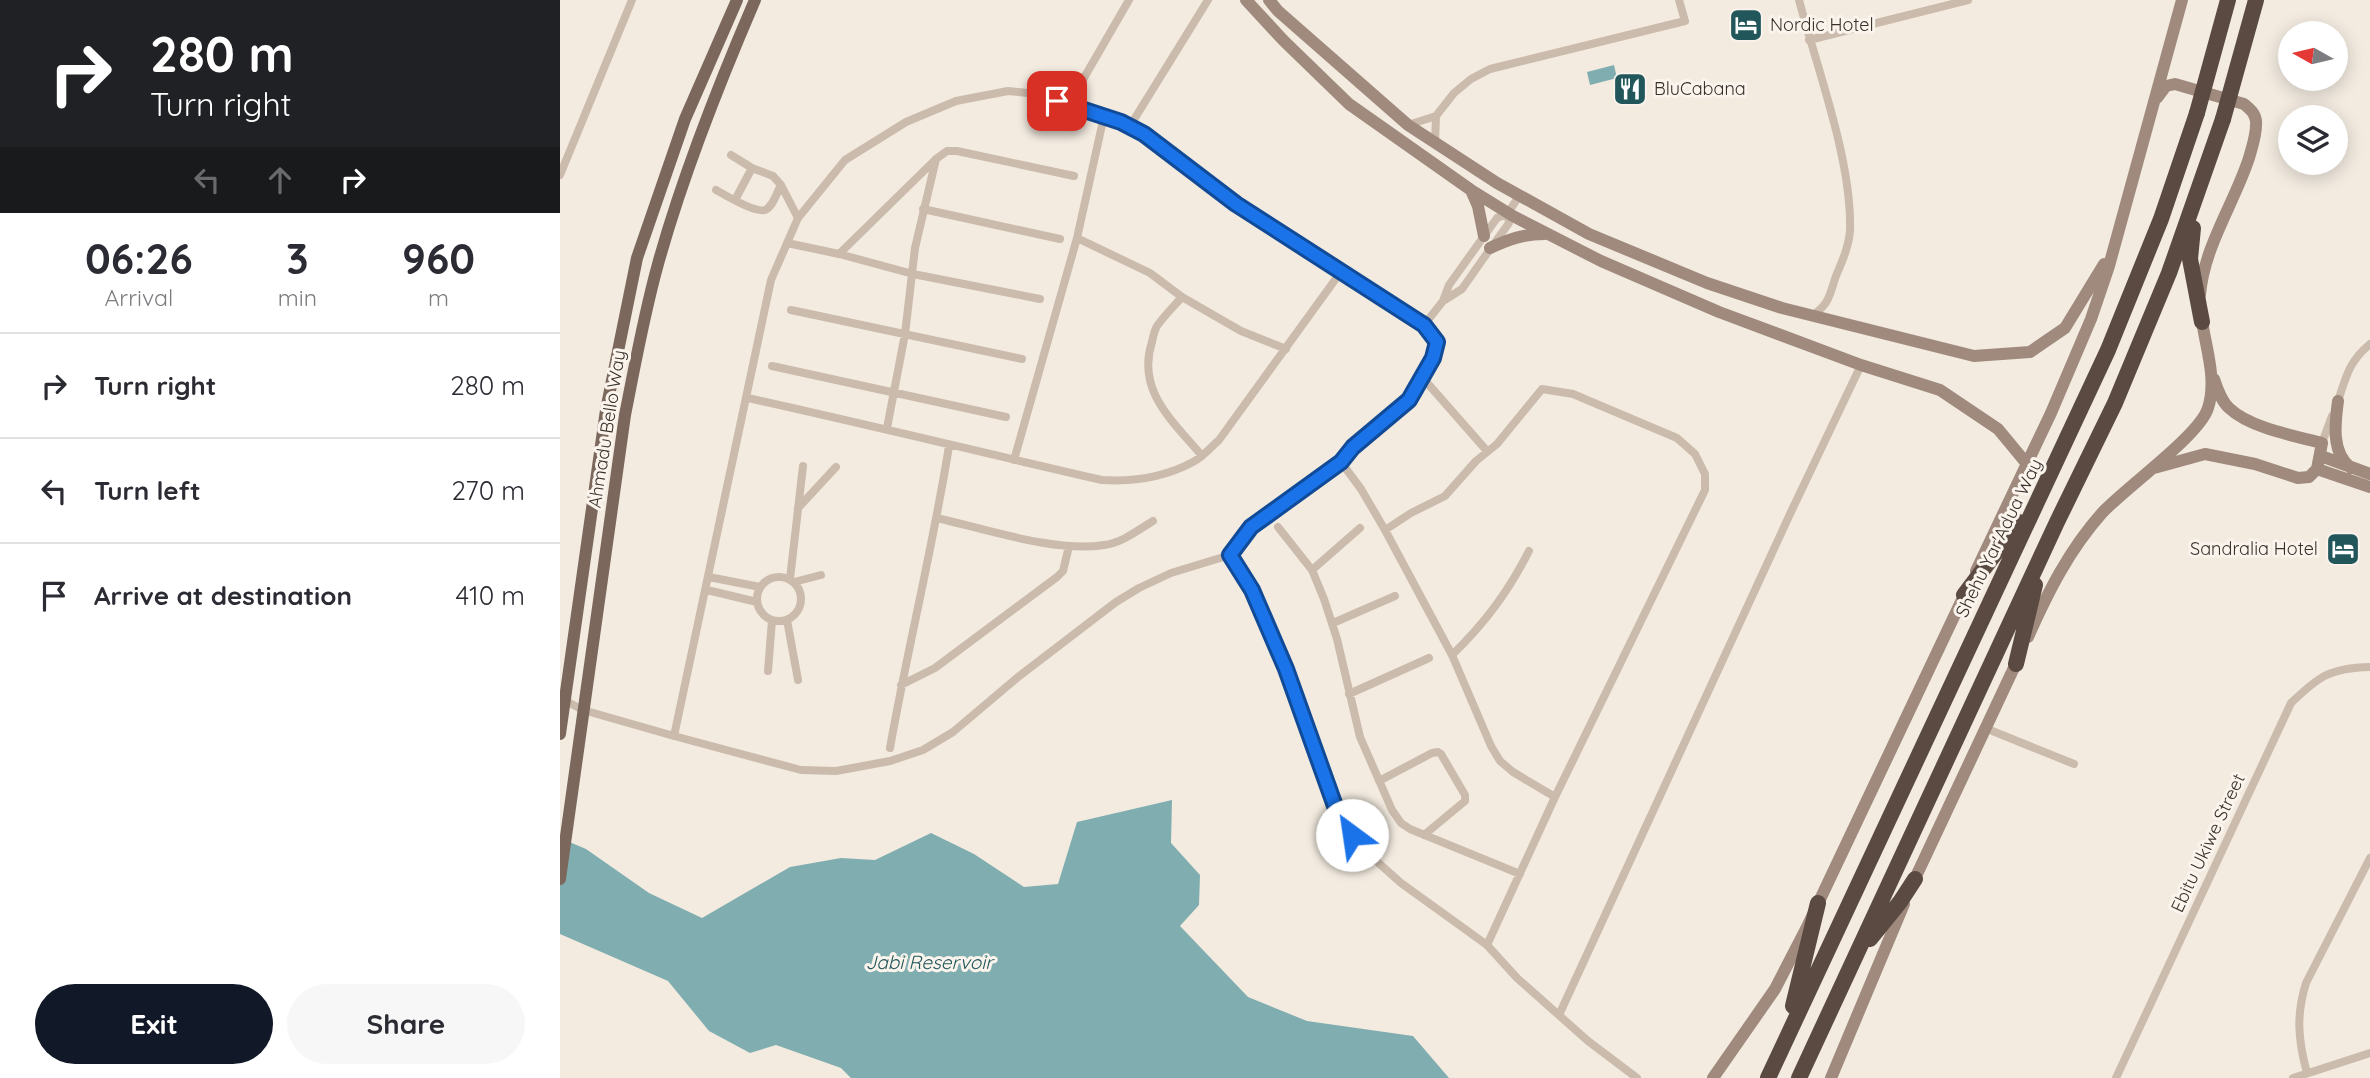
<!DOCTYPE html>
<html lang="en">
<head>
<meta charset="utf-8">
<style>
	:root { --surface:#fff; --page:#f7f7f7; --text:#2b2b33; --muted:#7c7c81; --line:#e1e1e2; --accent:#111827 }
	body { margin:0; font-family:Quicksand,sans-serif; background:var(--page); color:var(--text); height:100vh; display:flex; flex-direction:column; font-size:26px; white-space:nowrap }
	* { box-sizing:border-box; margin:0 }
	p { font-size:23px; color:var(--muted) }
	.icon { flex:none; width:38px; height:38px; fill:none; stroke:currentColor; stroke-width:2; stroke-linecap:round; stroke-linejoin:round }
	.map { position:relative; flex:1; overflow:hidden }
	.sheet { display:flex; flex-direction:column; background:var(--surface); width:560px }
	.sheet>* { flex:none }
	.banner { background:#202124; color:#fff; overflow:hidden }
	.needle { width:46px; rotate:278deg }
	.buttons { position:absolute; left:1718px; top:21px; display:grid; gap:14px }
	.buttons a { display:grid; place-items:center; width:70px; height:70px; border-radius:50%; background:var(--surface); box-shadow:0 4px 18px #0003; font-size:35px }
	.pin { position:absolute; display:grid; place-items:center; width:60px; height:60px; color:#fff; margin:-30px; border-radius:14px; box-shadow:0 4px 10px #0006 }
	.me { position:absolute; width:77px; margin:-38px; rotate:329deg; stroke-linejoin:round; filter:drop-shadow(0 0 5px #0008) }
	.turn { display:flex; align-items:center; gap:24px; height:147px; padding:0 35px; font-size:32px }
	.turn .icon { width:91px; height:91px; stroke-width:2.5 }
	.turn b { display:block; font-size:49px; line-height:60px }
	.lanes { display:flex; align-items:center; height:66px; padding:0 35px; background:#0003; justify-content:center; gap:35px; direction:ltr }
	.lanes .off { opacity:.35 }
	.eta { display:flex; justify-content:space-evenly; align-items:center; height:119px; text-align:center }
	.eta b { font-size:42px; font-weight:800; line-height:49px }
	.button { display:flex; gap:14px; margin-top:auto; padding:14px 35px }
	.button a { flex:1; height:80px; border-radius:42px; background:var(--accent); color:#fff; font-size:28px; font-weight:800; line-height:80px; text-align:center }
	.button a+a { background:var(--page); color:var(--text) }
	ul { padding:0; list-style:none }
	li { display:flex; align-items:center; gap:21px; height:105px; padding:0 35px; border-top:2px solid var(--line) }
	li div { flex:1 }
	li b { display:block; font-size:26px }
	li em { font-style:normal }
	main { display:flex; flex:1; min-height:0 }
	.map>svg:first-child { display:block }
	.water { fill:#80adb0 }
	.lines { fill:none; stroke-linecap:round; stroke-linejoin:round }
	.street { stroke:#cbbbac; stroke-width:8 }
	.secondary { stroke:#9f8a7d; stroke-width:12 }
	.primary { stroke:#7b675c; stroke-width:12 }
	.highway { stroke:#5a4a42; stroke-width:16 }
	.highway-bridge { stroke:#5a4a42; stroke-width:16 }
	.route-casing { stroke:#114b97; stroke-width:18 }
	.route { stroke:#1a73e8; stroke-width:12 }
	.labels { text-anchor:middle; stroke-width:6; stroke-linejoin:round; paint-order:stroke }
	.poi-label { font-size:18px; fill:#3a302b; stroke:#faf4ed; text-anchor:start }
	.street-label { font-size:18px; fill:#3a302b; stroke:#faf4ed }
	.water-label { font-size:19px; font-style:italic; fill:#21565b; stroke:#faf4ed }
</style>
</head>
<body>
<main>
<section class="sheet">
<div class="banner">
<div class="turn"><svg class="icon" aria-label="right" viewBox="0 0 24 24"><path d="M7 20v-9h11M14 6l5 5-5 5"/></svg><div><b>280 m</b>Turn right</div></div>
<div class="lanes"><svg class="icon off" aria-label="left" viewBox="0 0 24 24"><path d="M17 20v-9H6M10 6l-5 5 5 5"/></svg><svg class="icon off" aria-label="ahead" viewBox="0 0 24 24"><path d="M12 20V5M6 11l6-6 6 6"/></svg><svg class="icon" aria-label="right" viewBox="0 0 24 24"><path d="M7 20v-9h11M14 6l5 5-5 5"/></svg></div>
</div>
<div class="eta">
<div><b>06:26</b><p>Arrival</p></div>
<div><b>3</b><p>min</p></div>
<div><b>960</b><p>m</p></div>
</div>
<ul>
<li><svg class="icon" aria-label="right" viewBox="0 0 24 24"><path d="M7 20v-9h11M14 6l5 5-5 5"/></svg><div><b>Turn right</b></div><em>280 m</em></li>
<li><svg class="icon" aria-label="left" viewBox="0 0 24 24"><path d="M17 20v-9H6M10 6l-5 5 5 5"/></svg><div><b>Turn left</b></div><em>270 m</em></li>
<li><svg class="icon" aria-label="arrive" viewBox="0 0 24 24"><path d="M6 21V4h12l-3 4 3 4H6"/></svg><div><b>Arrive at destination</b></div><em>410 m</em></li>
</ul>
<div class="button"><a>Exit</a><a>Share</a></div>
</section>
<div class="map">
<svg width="1810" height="1078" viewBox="0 0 1810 1078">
	<rect width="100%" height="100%" fill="#f3ebe0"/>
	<path class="water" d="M1054,65L1057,78L1030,85L1027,72Z
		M612,800L611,843L640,875L639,905L620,926L688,997L747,1021L853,1036L889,1078H291L281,1068L216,1045L190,1053L149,1031L108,981L0,934V838L26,849L89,893L142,918L230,867L281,858L315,860L371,833L414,854L464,887L498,884L517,822Z"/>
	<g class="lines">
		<path class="street" d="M1239,0C1257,68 1292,161 1290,230C1289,246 1282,262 1276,276C1269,296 1270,303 1252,316
			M1249,40L1408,0
			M517,107L521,83L569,0
			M848,125L876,116L894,93L911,79L930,69L1125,21L1119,0
			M570,126L648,0
			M875,143L876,116
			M171,155L192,168L213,176L221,185L238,218
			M0,175L72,0
			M156,190C165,195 195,213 205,210C213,207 217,192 221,185
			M175,200L192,168
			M363,209L500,239
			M517,238L590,273L622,297L681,331L726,349
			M227,243L279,254L353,274L480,299
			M279,254L376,159L387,151H397L514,176
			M622,297C614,306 604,316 597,326C594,331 593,337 592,342C576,391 613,421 642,456
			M883,301L902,289L923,259L949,223L948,213L959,196
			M231,310L462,359
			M212,366L446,417
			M862,377L927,451
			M188,398C306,424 424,453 542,480C573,482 605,477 633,462C643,457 651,447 659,440L780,273
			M1777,404C1786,378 1788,362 1810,344
			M327,428L345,334L355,248L376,159
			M1762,443L1772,416
			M454,460L517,238L544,116
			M781,462L801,489L825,530L892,655L931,746L940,761L953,772L995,797
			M238,508L276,467
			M377,518C425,529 497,553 544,545C562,543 578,530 593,521
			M718,527L752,570L764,599L777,639L800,737L832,810L841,823L850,829L960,874
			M825,530L851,513L885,496L916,461L937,444L982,389L1013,394L1117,438L1135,454L1145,474V490L995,797L927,945
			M670,555L692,590L719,652L780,820L804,850L841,883L927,945L957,978L1028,1041L1077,1078
			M752,570L800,528
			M197 599a22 22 0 1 1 44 0a22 22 0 1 1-44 0Z
			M149,577L200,587
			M230,579L243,466
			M234,582L261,575
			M147,590L197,602
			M227,620L238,680
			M773,623L835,596
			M892,655C925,623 948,592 969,551
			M208,671L212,620
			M341,685L375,668L497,577L503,571L509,546
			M789,694L869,658
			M2,699L23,710L114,736L211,280L238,218L285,160L346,122L396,101L448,91L477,94L561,122L584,134L676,204L864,325L883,301L889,285L937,218L948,213
			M1425,728L1514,764
			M114,736L241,770L276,771L330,761L363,750L393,732L458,677L556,602L579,588L611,573L670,555L691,527L781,462L793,447L849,399L873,358L877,343L870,331L864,325
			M330,748C348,646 373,547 389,446
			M819,781L872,753L878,752L881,754L905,795V801L864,835
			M999,1015L1230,514L1301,365
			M1747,1073C1738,1040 1736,1015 1746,983L1810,858
			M1556,1078L1731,703C1759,676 1770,668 1810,667
			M1733,1078L1810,1053"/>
		<path class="secondary" d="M686,0L723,40L789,104L911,190L953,216L1041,261L1159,312L1301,365L1380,390L1438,429L1467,464
			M709,0L718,11L848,125L937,183L1029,234L1147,283L1222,308L1414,356L1470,352L1505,328L1544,264
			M1597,98L1606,86L1615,84L1684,104C1690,109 1695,113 1696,121C1697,134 1692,147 1689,158C1674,204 1644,246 1640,295
			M911,190L918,206L924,236
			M930,248C949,239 964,234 985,234
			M1654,379C1657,388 1661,401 1669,408C1690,428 1735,436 1762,443L1757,469
			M1778,401C1775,423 1771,453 1791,468
			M1761,456L1810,474
			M1594,468L1645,454L1695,464L1738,478L1749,477L1757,469
			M1757,469L1810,487
			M1416,571L1491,413L1531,319L1549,266L1622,0
			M1468,637C1488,592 1509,550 1542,513C1565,488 1640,435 1648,408C1658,377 1644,344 1641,313
			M1351,887L1459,657
			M1153,1078L1215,989L1246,929L1408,587
			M1271,1078L1344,904"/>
		<path class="primary" d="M0,734L46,410L77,258L125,119L177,0
			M0,879L65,415C75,365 84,314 98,264C123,174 158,86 195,0"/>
		<path class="highway" d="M1633,228L1630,259L1642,322
			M1404,595L1459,522
			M1456,664L1475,585
			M1310,939L1340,902L1355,879
			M1233,1006L1258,903
			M1208,1078L1548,350L1601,219L1637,113
			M1239,1078L1497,522L1555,403L1609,273L1663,119"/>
		<path class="highway-bridge" d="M1637,113L1668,0
			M1663,119L1696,0"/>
	</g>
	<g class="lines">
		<g class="route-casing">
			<path id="route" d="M497,101L561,122L584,134L676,204L864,325L877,342L873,358L849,400L793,447L781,462L691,527L670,555L692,590L726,669L780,820L792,835"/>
		</g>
		<use href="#route" class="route"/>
	</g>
	<defs>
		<g id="hotel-square" transform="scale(1.75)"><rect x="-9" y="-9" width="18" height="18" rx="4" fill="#21565b" stroke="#faf4ed"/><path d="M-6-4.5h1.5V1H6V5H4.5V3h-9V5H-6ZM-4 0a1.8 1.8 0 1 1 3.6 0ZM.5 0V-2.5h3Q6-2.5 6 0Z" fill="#fff"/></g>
		<g id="restaurant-square" transform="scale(1.75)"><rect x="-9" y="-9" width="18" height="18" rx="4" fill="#21565b" stroke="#faf4ed"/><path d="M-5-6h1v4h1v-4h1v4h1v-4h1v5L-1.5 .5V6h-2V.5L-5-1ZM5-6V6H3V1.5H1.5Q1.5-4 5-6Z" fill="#fff"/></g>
	</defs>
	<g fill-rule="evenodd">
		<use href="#hotel-square" x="1186" y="25"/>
		<use href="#restaurant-square" x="1070" y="89"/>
		<use href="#hotel-square" x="1783" y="549"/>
	</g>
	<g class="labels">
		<g class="poi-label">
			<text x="1210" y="31">Nordic Hotel</text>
			<text x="1094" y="95">BluCabana</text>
			<text x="1758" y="555" text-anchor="end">Sandralia Hotel</text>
		</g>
		<g class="street-label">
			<text transform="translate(47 429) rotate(-81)" y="6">Ahmadu Bello Way</text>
			<text transform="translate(1439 538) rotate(-64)" y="6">Shehu Yar'Adua Way</text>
			<text transform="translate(1648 843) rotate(-65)" y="6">Ebitu Ukiwe Street</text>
		</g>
		<g class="water-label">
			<text x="369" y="969">Jabi Reservoir</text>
		</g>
	</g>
</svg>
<div class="buttons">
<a><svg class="needle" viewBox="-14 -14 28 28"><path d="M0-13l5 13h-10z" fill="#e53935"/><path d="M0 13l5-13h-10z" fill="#7c7c81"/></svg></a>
<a><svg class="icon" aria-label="layers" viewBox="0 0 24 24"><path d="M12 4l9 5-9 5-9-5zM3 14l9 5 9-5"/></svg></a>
</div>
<div class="pin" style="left:497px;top:101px;background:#d93025"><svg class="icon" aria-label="arrive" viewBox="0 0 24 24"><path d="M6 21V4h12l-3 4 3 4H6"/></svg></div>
<svg class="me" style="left:792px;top:835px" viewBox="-20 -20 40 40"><circle r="19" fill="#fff"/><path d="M0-13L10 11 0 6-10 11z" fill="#1a73e8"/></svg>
</div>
</main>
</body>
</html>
